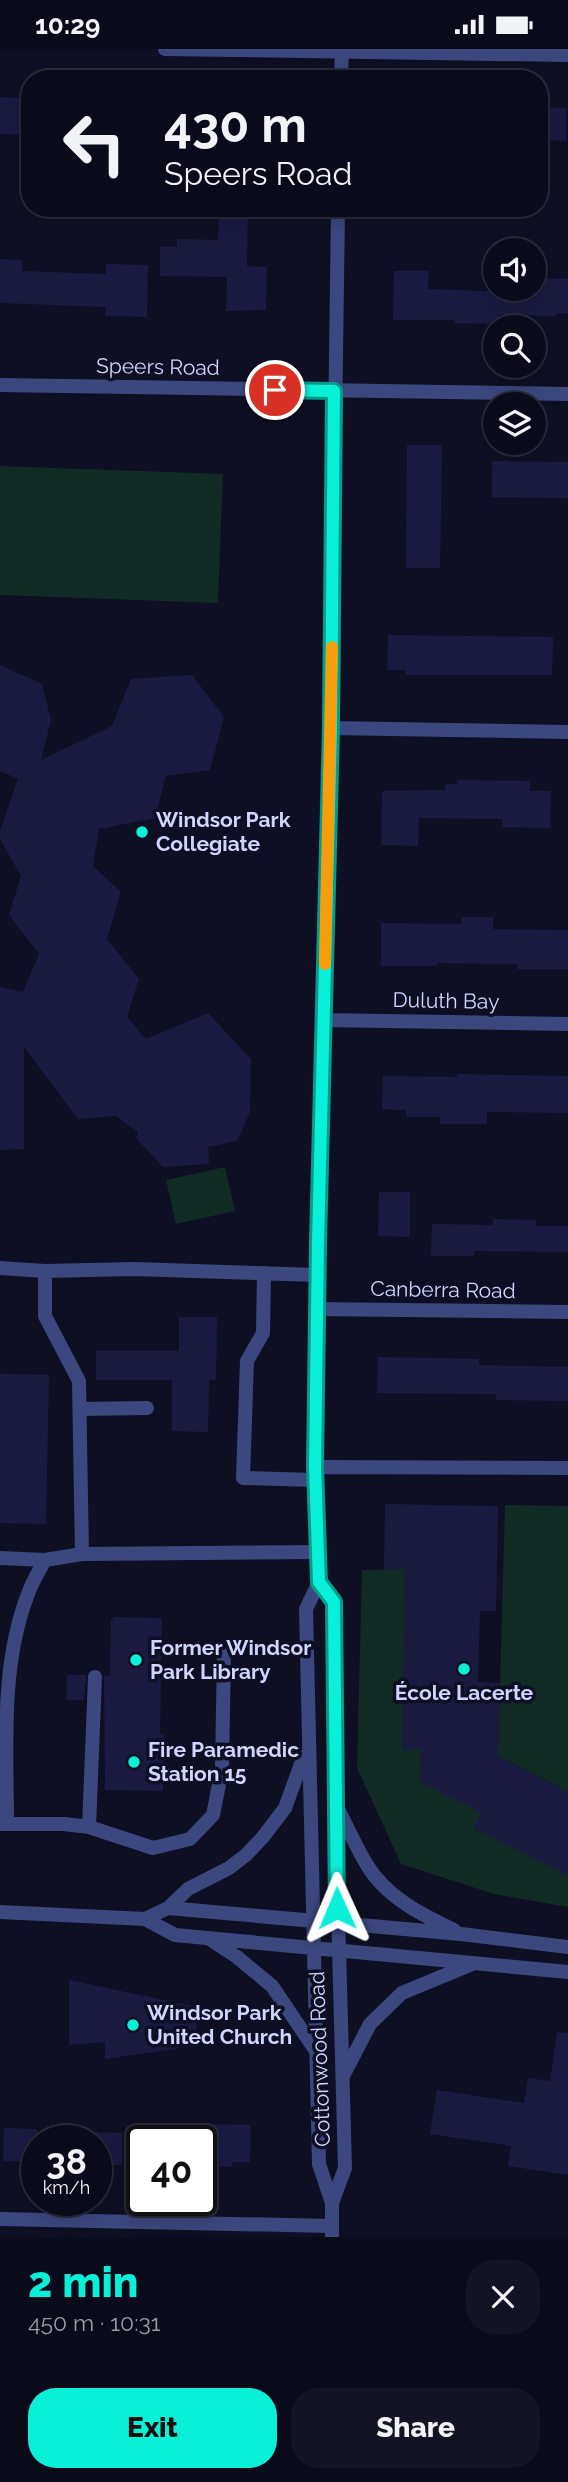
<!DOCTYPE html>
<html lang="en">
<head>
<meta charset="utf-8">
<style>
	:root { --surface:#0a0b1a; --page:#131423; --text:#f1f3f6; --muted:#999ba2; --line:#2a2b39; --accent:#0af0d8 }
	body { margin:0; font-family:Raleway,sans-serif; background:var(--page); color:var(--text); height:100vh; display:flex; flex-direction:column; font-size:26px; white-space:nowrap }
	* { box-sizing:border-box; margin:0 }
	p { font-size:23px; color:var(--muted) }
	.icon { flex:none; width:38px; height:38px; fill:none; stroke:currentColor; stroke-width:2; stroke-linecap:round; stroke-linejoin:round }
	.map { position:relative; height:2188px; overflow:hidden }
	.details { display:flex; flex-direction:column; background:var(--surface); flex:1 }
	.details>* { flex:none }
	.banner { position:absolute; left:21px; top:21px; width:527px; height:147px; border-radius:28px; box-shadow:0 4px 18px #0003,0 0 0 2px var(--line); background:#0a0b1a; color:var(--text); overflow:hidden }
	.controls { position:absolute; left:483px; top:189px; display:grid; gap:14px }
	.controls a { display:grid; place-items:center; width:63px; height:63px; border-radius:50%; background:var(--surface); box-shadow:0 4px 18px #0003,0 0 0 2px var(--line); font-size:35px }
	.speed { position:absolute; left:21px; top:2076px; display:flex; gap:14px; font-size:35px; font-weight:700; text-align:center }
	.speed>* { display:grid; place-content:center; width:91px; height:91px; border-radius:50%; background:var(--surface); box-shadow:0 4px 18px #0003,0 0 0 2px var(--line); line-height:1 }
	.speed small { font-size:18px; font-weight:400 }
	.speed .limit { border:4px solid #111; border-radius:10px; background:#fff; color:#111 }
	.pin { position:absolute; display:grid; place-items:center; width:60px; height:60px; color:#fff; margin:-30px; border:4px solid #fff; border-radius:50%; box-shadow:0 2px 7px #0007 }
	.me { position:absolute; width:77px; margin:-38px; rotate:359deg; stroke-linejoin:round; filter:drop-shadow(0 0 5px #0008) }
	.turn { display:flex; align-items:center; gap:24px; height:147px; padding:0 28px; font-size:32px }
	.turn .icon { width:91px; height:91px; stroke-width:2.5 }
	.turn b { display:block; font-size:49px; line-height:60px }
	.round { display:grid; place-items:center; flex:none; width:74px; height:74px; border-radius:28px; background:var(--page) }
	.overview { display:flex; align-items:center; justify-content:space-between; height:119px; padding:0 28px }
	h1 { font-size:42px; font-weight:800; line-height:52px; color:var(--accent) }
	.action { display:flex; gap:14px; margin-top:auto; padding:14px 28px }
	.action a { flex:1; height:80px; border-radius:28px; background:var(--accent); color:#111; font-size:28px; font-weight:800; line-height:80px; text-align:center }
	.action a+a { background:var(--page); color:var(--text) }
	.status { display:flex; justify-content:space-between; align-items:center; height:49px; padding:0 35px; background:var(--surface); direction:ltr }
	.status svg { height:19px; fill:currentColor }
	.map>svg:first-child { display:block }
	.green { fill:#122b25 }
	.building { fill:#1b1b42 }
	.lines { fill:none; stroke-linecap:round; stroke-linejoin:round }
	.service { stroke:#3c477f; stroke-width:14 }
	.minor { stroke:#3c477f; stroke-width:14 }
	.tertiary { stroke:#3c477f; stroke-width:14 }
	.route-casing { stroke:#069c8c; stroke-width:18 }
	.route { stroke:#0af0d8; stroke-width:12 }
	.slow { stroke:#f59e0b; stroke-width:12 }
	.poi-dot { fill:#0af0d8; stroke:#0e0f22; stroke-width:2.5 }
	.labels { text-anchor:middle; stroke-width:7; stroke-linejoin:round; paint-order:stroke }
	.street-label { font-size:21px; fill:#d1d5fd; stroke:#0e0f22 }
	.poi-label { font-size:21px; font-weight:bold; fill:#d1d5fd; stroke:#0e0f22; text-anchor:start }
</style>
</head>
<body>
<div class="status"><b>10:29</b><svg viewBox="0 0 49 12"><path d="M0 12V9h3v3zM5 12V6h3v6zM10 12V3h3v9zM15 12V0h3v12zM26 1h20v11H26zM47 4h2v5h-2z"/></svg></div>
<div class="map">
<svg width="568" height="2188" viewBox="0 0 568 2188">
	<rect width="100%" height="100%" fill="#0e0f22"/>
	<path class="green" d="M0,417L223,425L218,554L0,546Z
		M225,1118L235,1162L176,1175L166,1131Z
		M505,1456L568,1457V1743L498,1707Z
		M405,1520L421,1700L482,1764L474,1779L568,1826V1858L494,1845L401,1815L357,1719L362,1521Z"/>
	<path class="building" d="M0,48L30,49V86L0,85Z
		M539,59H566V92L539,91Z
		M219,159H248L247,217L267,218L266,261L226,262L227,228L160,227V198H177V190L218,191Z
		M0,210L22,211V222L106,225V215L148,216L147,268L105,267L106,258L0,254Z
		M394,222H429L428,240L517,243V240H534V229L568,230V264H556V267L499,266V275L454,274L455,271H393Z
		M407,396H442L440,519H406Z
		M492,412L568,413V449L492,448Z
		M388,586L553,588L552,626H405V621H387Z
		M0,616L42,635L51,671L41,711L112,677L131,630L192,626L224,668L210,721L166,727L155,769L99,780L93,817L121,843L107,890L139,930L127,968L146,990L208,964L251,1010L250,1063L237,1092L208,1098L209,1115L163,1118L136,1089L138,1083L116,1067L78,1070L24,998V1100L0,1101V938L23,943L39,905L9,866L21,827L0,790V782L18,730L0,722Z
		M458,731L530,732V742H551L550,779L502,778V770L419,769L418,797L381,796L382,742L445,741V735H458Z
		M461,868H493V880L568,881V920H517V915L437,914V917H381V874L461,875Z
		M457,1025L568,1027V1064L487,1063V1075H440V1068H406V1061L382,1060L383,1027L457,1028Z
		M379,1143H410V1188L378,1187Z
		M493,1170L536,1171V1177H568V1203L475,1202L474,1207H431L432,1175L493,1176Z
		M179,1268H217L216,1331H209L208,1383L172,1382V1331H96V1302H179Z
		M378,1308L479,1310V1316L568,1318V1352L496,1351V1345L377,1344Z
		M0,1325L49,1326L46,1475L0,1474Z
		M385,1455L498,1457L496,1562H480L478,1633L500,1634L498,1707L568,1743V1826L474,1779L482,1764L420,1733L421,1700H402L405,1520H384Z
		M113,1568L160,1569L162,1571L160,1685H164L163,1742L105,1741L104,1626L110,1627L111,1571H113Z
		M67,1626H86L84,1651H66Z
		M69,1931L197,1958L196,1997L105,2010V1993L69,1996Z
		M557,1983L568,1984V2126L508,2117L511,2097L430,2085L437,2041L524,2054L528,2029L550,2032Z
		M202,2075L251,2076L250,2113H232V2118L202,2117Z
		M4,2079L37,2080V2112H3Z
		M96,2083L122,2084V2116H96Z"/>
	<g class="lines">
		<path class="service" d="M0,1219L45,1222L134,1220L317,1226
			M45,1222V1267L79,1332L82,1505
			M264,1224L263,1284L247,1312L243,1429L315,1431
			M80,1360L147,1359
			M315,1418L568,1419
			M0,1509L45,1511L82,1505L319,1503
			M0,1775H64L89,1778L153,1799L190,1790L213,1766L222,1720L224,1603
			M7,1775C7,1699 0,1617 28,1545C32,1533 39,1522 45,1511
			M89,1778L95,1628"/>
		<path class="minor" d="M165,0L568,6
			M0,336L568,345
			M331,679L568,683
			M323,971L568,975
			M316,1260L568,1263
			M0,2170L332,2177"/>
		<path class="tertiary" d="M341,30L342,0
			M319,1533L334,1553L335,1754L345,2119L332,2154
			M337,1758C347,1777 356,1798 367,1816C386,1848 422,1866 454,1881
			M168,1859L188,1840L229,1819L246,1806L263,1788L285,1759L305,1704
			M0,1863L145,1870L175,1886L568,1923
			M145,1870L168,1859L461,1885L568,1898
			M211,1891L237,1908L272,1937L316,2002
			M343,2027L370,1975L402,1944L472,1915
			M332,2188V2154L319,2115L306,1560L319,1533L315,1418L316,1260L331,679L338,159"/>
	</g>
	<g class="lines">
		<g class="route-casing">
			<path id="route" d="M275,341L334,342L331,679L318,1194L315,1418L319,1533L334,1553L337,1859"/>
		</g>
		<use href="#route" class="route"/>
		<path class="slow" d="M325,915L332,598"/>
	</g>
	<g class="poi-dot">
		<circle cx="142" cy="783" r="7"/>
		<circle cx="136" cy="1611" r="7"/>
		<circle cx="464" cy="1620" r="7"/>
		<circle cx="134" cy="1713" r="7"/>
		<circle cx="133" cy="1976" r="7"/>
	</g>
	<g class="labels">
		<g class="street-label">
			<text transform="translate(158 318) rotate(1)" y="7">Speers Road</text>
			<text transform="translate(446 952) rotate(1)" y="7">Duluth Bay</text>
			<text transform="translate(443 1241) rotate(1)" y="7">Canberra Road</text>
			<text transform="translate(320 2010) rotate(-92)" y="7">Cottonwood Road</text>
		</g>
		<g class="poi-label">
			<text x="156" y="778">Windsor Park<tspan x="156" dy="24">Collegiate</tspan></text>
			<text x="150" y="1606">Former Windsor<tspan x="150" dy="24">Park Library</tspan></text>
			<text x="464" y="1651" text-anchor="middle">École Lacerte</text>
			<text x="148" y="1708">Fire Paramedic<tspan x="148" dy="24">Station 15</tspan></text>
			<text x="147" y="1971">Windsor Park<tspan x="147" dy="24">United Church</tspan></text>
		</g>
	</g>
</svg>
<div class="controls">
<a><svg class="icon" aria-label="sound" viewBox="0 0 24 24"><path d="M4 9h4l5-4v14l-5-4H4zM17 9q2 3 0 6"/></svg></a>
<a><svg class="icon" aria-label="search" viewBox="0 0 24 24"><circle cx="10" cy="10" r="6"/><path d="M15 15l6 6"/></svg></a>
<a><svg class="icon" aria-label="layers" viewBox="0 0 24 24"><path d="M12 4l9 5-9 5-9-5zM3 14l9 5 9-5"/></svg></a>
</div>
<div class="speed"><div>38<small>km/h</small></div><div class="limit">40</div></div>
<div class="pin" style="left:275px;top:341px;background:#d93025"><svg class="icon" aria-label="arrive" viewBox="0 0 24 24"><path d="M6 21V4h12l-3 4 3 4H6"/></svg></div>
<svg class="me" style="left:337px;top:1859px" viewBox="-20 -20 40 40"><path d="M0-17L14 15 0 8-14 15z" fill="#0af0d8" stroke="#fff" stroke-width="4"/></svg>
<div class="banner">
<div class="turn"><svg class="icon" aria-label="left" viewBox="0 0 24 24"><path d="M17 20v-9H6M10 6l-5 5 5 5"/></svg><div><b>430 m</b>Speers Road</div></div>
</div>
</div>
<section class="details">
<div class="overview"><div><h1>2 min</h1><p>450 m · 10:31</p></div><a class="round"><svg class="icon" aria-label="close" viewBox="0 0 24 24"><path d="M6 6l12 12M18 6L6 18"/></svg></a></div>
<div class="action"><a>Exit</a><a>Share</a></div>
</section>
</body>
</html>
